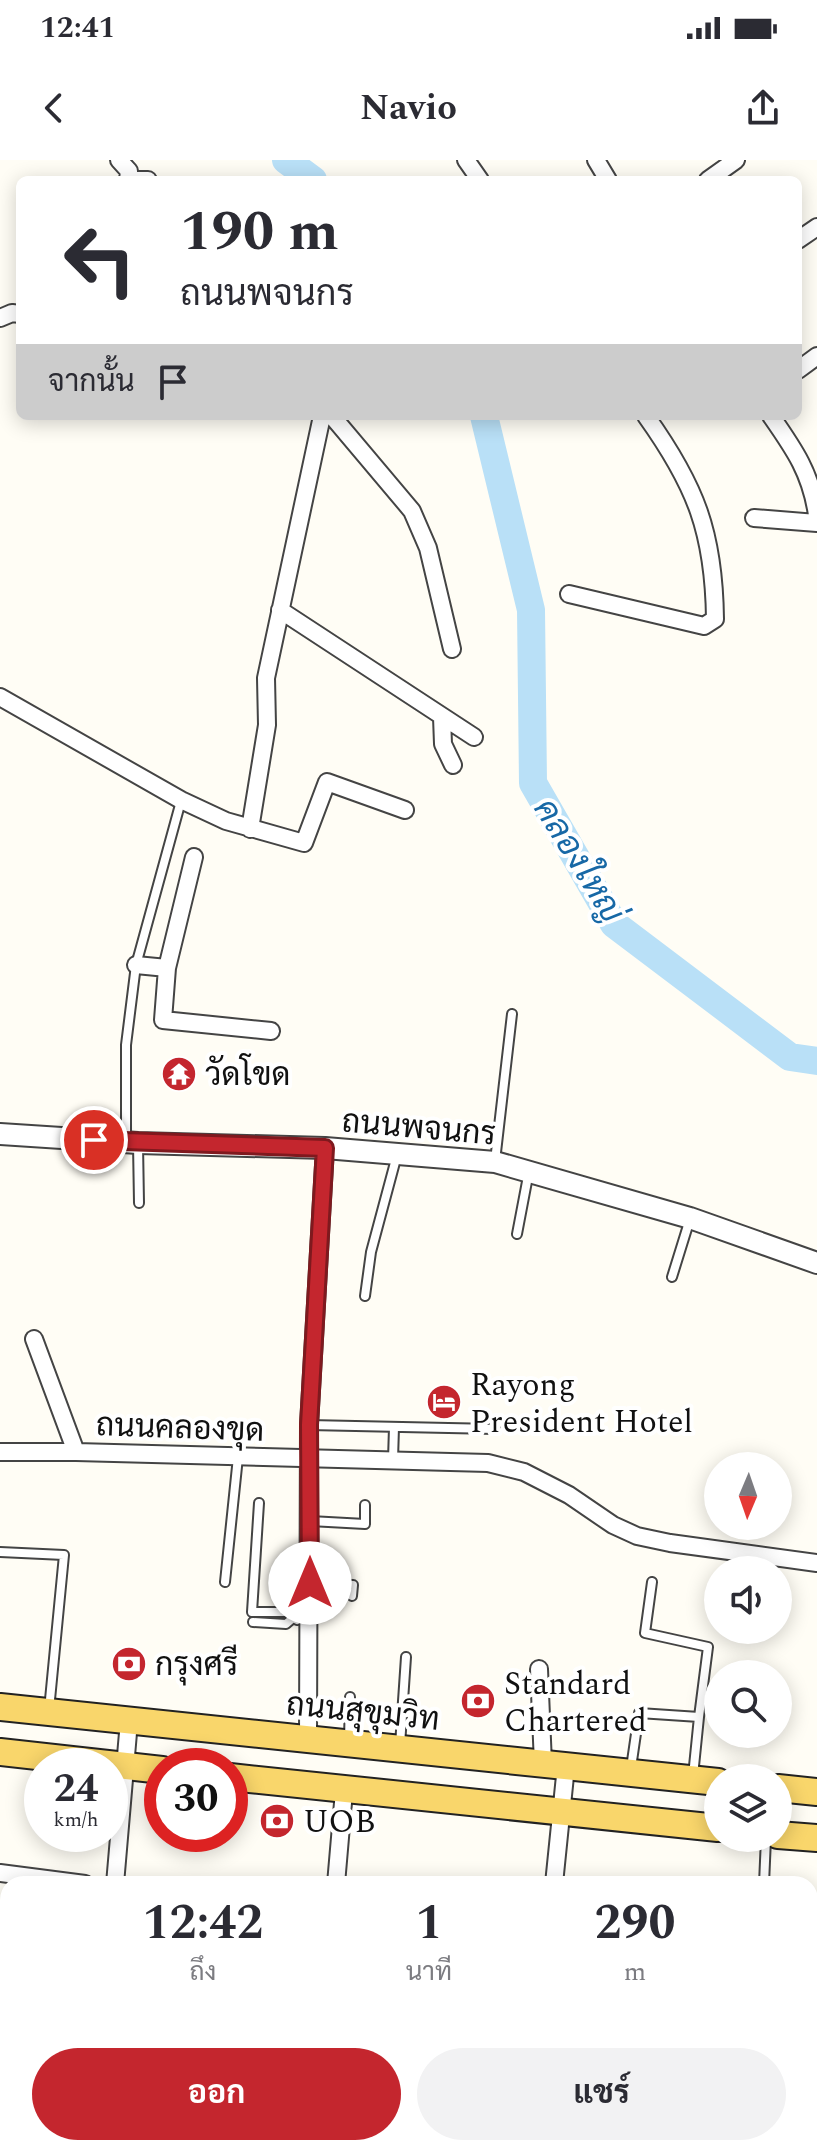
<!DOCTYPE html>
<html lang="th">
<head>
<meta charset="utf-8">
<style>
	:root { --surface:#fff; --page:#f2f2f3; --text:#2b2b33; --muted:#7c7c81; --accent:#c4262e }
	body { margin:0; font-family:Spectral,Sarabun,serif; background:var(--page); color:var(--text); height:100vh; display:flex; flex-direction:column; font-size:30px; white-space:nowrap }
	* { box-sizing:border-box; margin:0 }
	p { font-size:26px; color:var(--muted) }
	.icon { flex:none; width:44px; height:44px; fill:none; stroke:currentColor; stroke-width:2; stroke-linecap:round; stroke-linejoin:round }
	.map { position:relative; flex:1; overflow:hidden }
	.panel { position:absolute; left:0px; top:1716px; width:818px; height:280px; display:flex; flex-direction:column; background:var(--surface); border-radius:24px 24px 0 0; box-shadow:0 4px 20px #0003 }
	.panel>* { flex:none }
	.guide { position:absolute; left:16px; top:16px; width:786px; height:244px; border-radius:12px; box-shadow:0 4px 20px #0003; background:#fff; color:var(--text); overflow:hidden }
	.needle { width:52px; rotate:182deg }
	.controls { position:absolute; left:704px; top:1292px; display:grid; gap:16px }
	.controls a { display:grid; place-items:center; width:88px; height:88px; border-radius:50%; background:var(--surface); box-shadow:0 4px 20px #0003; font-size:40px }
	.speed { position:absolute; left:24px; top:1588px; display:flex; gap:16px; font-size:40px; font-weight:700; text-align:center }
	.speed>* { display:grid; place-content:center; width:104px; height:104px; border-radius:50%; background:var(--surface); box-shadow:0 4px 20px #0003; line-height:1 }
	.speed small { font-size:20px; font-weight:400 }
	.speed .limit { border:12px solid #d22; background:#fff; color:#111 }
	.pin { position:absolute; display:grid; place-items:center; width:68px; height:68px; color:#fff; margin:-34px; border:4px solid #fff; border-radius:50%; box-shadow:0 2px 8px #0007 }
	.me { position:absolute; width:88px; margin:-44px; rotate:0deg; stroke-linejoin:round; filter:drop-shadow(0 0 6px #0008) }
	.turn { display:flex; align-items:center; gap:28px; height:168px; padding:0 32px; font-size:36px }
	.turn .icon { width:104px; height:104px; stroke-width:2.5 }
	.turn b { display:block; font-size:56px; line-height:68px }
	.then { display:flex; align-items:center; height:76px; padding:0 32px; background:#0003; gap:16px; font-size:30px }
	.eta { display:flex; justify-content:space-evenly; align-items:center; height:136px; text-align:center }
	.eta b { font-size:48px; font-weight:700; line-height:56px }
	.cta { display:flex; gap:16px; margin-top:auto; padding:16px 32px }
	.cta a { flex:1; height:92px; border-radius:48px; background:var(--accent); color:#fff; font-size:32px; font-weight:700; line-height:92px; text-align:center }
	.cta a+a { background:var(--page); color:var(--text) }
	.status { display:flex; justify-content:space-between; align-items:center; height:56px; padding:0 40px; background:var(--surface); direction:ltr }
	.status svg { height:22px; fill:currentColor }
	header { display:flex; justify-content:space-between; align-items:center; height:104px; padding:0 32px; background:var(--surface); font-size:36px; font-weight:700 }
	.map>svg:first-child { display:block }
	.lines { fill:none; stroke-linecap:round; stroke-linejoin:round }
	.river { stroke:#b9e0f7; stroke-width:28 }
	.service-casing { stroke:#444; stroke-width:12 }
	.minor-casing { stroke:#444; stroke-width:20 }
	.tertiary-casing { stroke:#444; stroke-width:24 }
	.primary-casing { stroke:#222; stroke-width:30 }
	.service { stroke:#fff; stroke-width:8 }
	.minor { stroke:#fff; stroke-width:16 }
	.tertiary { stroke:#fff; stroke-width:20 }
	.primary { stroke:#f9d66b; stroke-width:26 }
	.route-casing { stroke:#7f191e; stroke-width:20 }
	.route { stroke:#c4262e; stroke-width:14 }
	.labels { text-anchor:middle; stroke-width:8; stroke-linejoin:round; paint-order:stroke }
	.poi-label { font-size:32px; fill:#111; stroke:#fff; text-anchor:start }
	.street-label { font-size:32px; fill:#111; stroke:#fff }
	.water-label { font-size:34px; font-style:italic; fill:#1768a6; stroke:#fff }
</style>
</head>
<body>
<div class="status"><b>12:41</b><svg viewBox="0 0 49 12"><path d="M0 12V9h3v3zM5 12V6h3v6zM10 12V3h3v9zM15 12V0h3v12zM26 1h20v11H26zM47 4h2v5h-2z"/></svg></div>
<header><svg class="icon" aria-label="back" viewBox="0 0 24 24"><path d="M15 5l-7 7 7 7"/></svg>Navio<svg class="icon" aria-label="share" viewBox="0 0 24 24"><path d="M12 15V3M7 8l5-5 5 5M5 13v7h14v-7"/></svg></header>
<div class="map">
<svg width="817" height="1996" viewBox="0 0 817 1996">
	<rect width="100%" height="100%" fill="#fffdf5"/>
	<g class="lines">
		<path class="river" d="M286,0L313,20
			M484,256L531,450L533,623L614,764L790,897L817,901"/>
		<g class="service-casing">
			<path id="service" d="M126,980V885L136,805L181,641
				M138,984L139,1043
				M495,1001L512,854
				M517,1074L529,1011
				M672,1117L690,1059
				M365,1136L371,1092L397,995
				M309,1265L495,1269
				M393,1300L394,1267
				M259,1343L252,1452H288L293,1458
				M310,1361L365,1364V1345
				M0,1392L64,1395L49,1550
				M225,1422L238,1297
				M310,1423L353,1425L352,1436
				M253,1462L286,1464L293,1458L297,1460
				M349,1580L350,1537
				M400,1585L406,1497
				M631,1608L639,1553L699,1557L708,1487L645,1473L652,1422
				M693,1616L699,1557
				M764,1724L766,1678
				M0,1869L8,1870
				M39,1996V1988
				M620,1996L621,1988"/>
		</g>
		<g class="minor-casing">
			<path id="minor" d="M119,0L129,11L128,20
				M466,0L480,20
				M596,0L608,20
				M127,20H148
				M708,20L736,0
				M798,80L817,67
				M0,158L12,153L20,154
				M798,210L817,196
				M332,256L412,351L428,388L452,489
				M771,256C794,289 811,313 817,355
				M754,358L817,363
				M569,434L704,466L715,459C714,373 696,326 646,256
				M280,450L474,577
				M0,537L181,640L226,661L304,683L327,622L405,650
				M442,557L443,584L453,605
				M250,669L267,565L266,518L322,256
				M194,697L167,808L163,860L271,871
				M136,805L167,808
				M34,1179L76,1292
				M0,1292H76L488,1303L524,1312L569,1335L613,1365L637,1376L670,1383L817,1403
				M539,1509L543,1604
				M308,1579L309,1265L325,988
				M0,1713L85,1724
				M115,1724L129,1561
				M336,1724L344,1631
				M554,1724L566,1606
				M0,1968L8,1969
				M213,1988L321,1996
				M82,1996L83,1988
				M414,1996L415,1988
				M527,1996L528,1988"/>
		</g>
		<g class="tertiary-casing">
			<path id="tertiary" d="M0,974L138,983L325,988L495,1002L690,1058L817,1103"/>
		</g>
		<g class="primary-casing">
			<path id="primary" d="M0,1547L718,1622
				M0,1592L162,1610
				M230,1617L718,1668
				M778,1628L817,1632
				M778,1675L817,1678"/>
		</g>
		<use href="#service" class="service"/>
		<use href="#minor" class="minor"/>
		<use href="#tertiary" class="tertiary"/>
		<use href="#primary" class="primary"/>
	</g>
	<g class="lines">
		<g class="route-casing">
			<path id="route" d="M94,980L325,988L309,1265L310,1423"/>
		</g>
		<use href="#route" class="route"/>
	</g>
	<defs>
		<g id="temple-disc" transform="scale(1.8)"><circle r="9.5" fill="#c4262e" stroke="#fff"/><path d="M0-6L5-2H3V0L6.5 2.5H4V6H1.5V3h-3V6H-4V2.5H-6.5L-3 0V-2H-5Z" fill="#fff"/></g>
		<g id="hotel-disc" transform="scale(1.8)"><circle r="9.5" fill="#c4262e" stroke="#fff"/><path d="M-6-4.5h1.5V1H6V5H4.5V3h-9V5H-6ZM-4 0a1.8 1.8 0 1 1 3.6 0ZM.5 0V-2.5h3Q6-2.5 6 0Z" fill="#fff"/></g>
		<g id="bank-disc" transform="scale(1.8)"><circle r="9.5" fill="#c4262e" stroke="#fff"/><path d="M-6-4H6V4H-6ZM0-2.3a2.3 2.3 0 1 0 0 4.6a2.3 2.3 0 1 0 0-4.6Z" fill="#fff"/></g>
	</defs>
	<g fill-rule="evenodd">
		<use href="#temple-disc" x="179" y="914"/>
		<use href="#hotel-disc" x="444" y="1242"/>
		<use href="#bank-disc" x="129" y="1504"/>
		<use href="#bank-disc" x="478" y="1541"/>
		<use href="#bank-disc" x="277" y="1661"/>
	</g>
	<g class="labels">
		<g class="poi-label">
			<text x="205" y="925">วัดโขด</text>
			<text x="470" y="1235">Rayong<tspan x="470" dy="37">President Hotel</tspan></text>
			<text x="155" y="1515">กรุงศรี</text>
			<text x="504" y="1534">Standard<tspan x="504" dy="37">Chartered</tspan></text>
			<text x="303" y="1672">UOB</text>
		</g>
		<g class="street-label">
			<text transform="translate(419 967) rotate(5)" y="11">ถนนพจนกร</text>
			<text transform="translate(180 1267) rotate(2)" y="11">ถนนคลองขุด</text>
			<text transform="translate(363 1551) rotate(6)" y="11">ถนนสุขุมวิท</text>
		</g>
		<g class="water-label">
			<text transform="translate(580 700) rotate(58)" y="12">คลองใหญ่</text>
		</g>
	</g>
</svg>
<div class="controls">
<a><svg class="needle" viewBox="-14 -14 28 28"><path d="M0-13l5 13h-10z" fill="#e53935"/><path d="M0 13l5-13h-10z" fill="#7c7c81"/></svg></a>
<a><svg class="icon" aria-label="sound" viewBox="0 0 24 24"><path d="M4 9h4l5-4v14l-5-4H4zM17 9q2 3 0 6"/></svg></a>
<a><svg class="icon" aria-label="search" viewBox="0 0 24 24"><circle cx="10" cy="10" r="6"/><path d="M15 15l6 6"/></svg></a>
<a><svg class="icon" aria-label="layers" viewBox="0 0 24 24"><path d="M12 4l9 5-9 5-9-5zM3 14l9 5 9-5"/></svg></a>
</div>
<div class="speed"><div>24<small>km/h</small></div><div class="limit">30</div></div>
<div class="pin" style="left:94px;top:980px;background:#d93025"><svg class="icon" aria-label="arrive" viewBox="0 0 24 24"><path d="M6 21V4h12l-3 4 3 4H6"/></svg></div>
<svg class="me" style="left:310px;top:1423px" viewBox="-20 -20 40 40"><circle r="19" fill="#fff"/><path d="M0-13L10 11 0 6-10 11z" fill="#c4262e"/></svg>
<div class="guide">
<div class="turn"><svg class="icon" aria-label="left" viewBox="0 0 24 24"><path d="M17 20v-9H6M10 6l-5 5 5 5"/></svg><div><b>190 m</b>ถนนพจนกร</div></div>
<div class="then">จากนั้น<svg class="icon" aria-label="arrive" viewBox="0 0 24 24"><path d="M6 21V4h12l-3 4 3 4H6"/></svg></div>
</div>
<section class="panel">
<div class="eta">
<div><b>12:42</b><p>ถึง</p></div>
<div><b>1</b><p>นาที</p></div>
<div><b>290</b><p>m</p></div>
</div>
<div class="cta"><a>ออก</a><a>แชร์</a></div>
</section>
</div>
</body>
</html>
